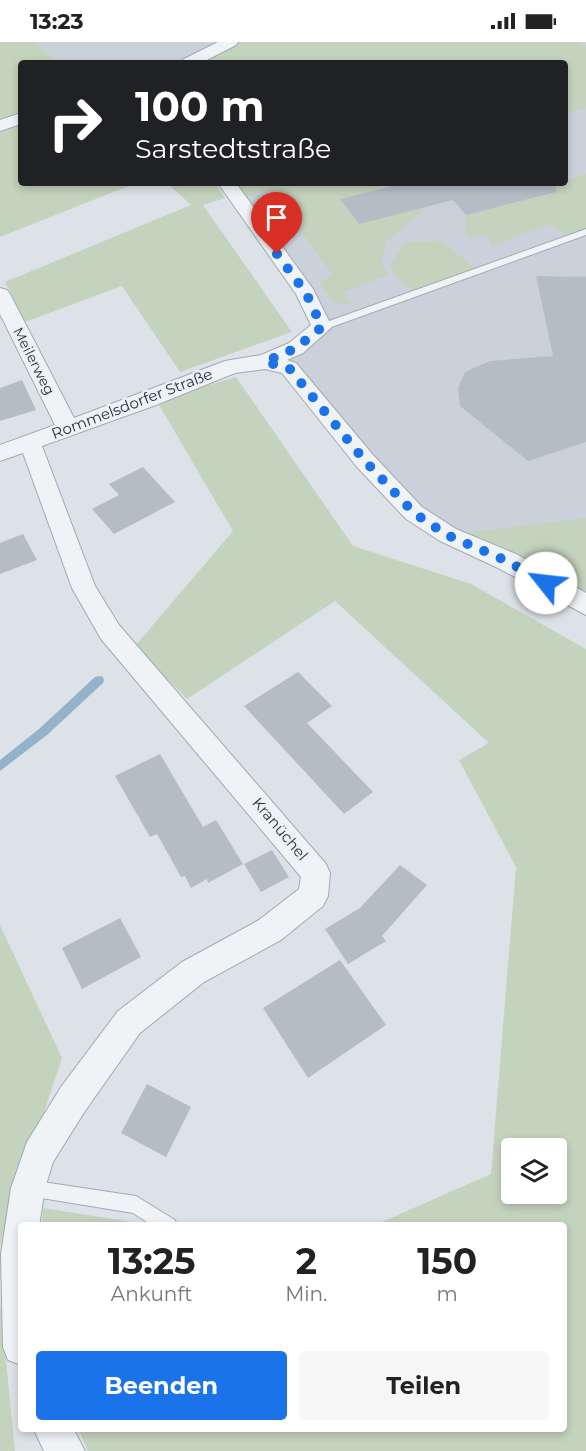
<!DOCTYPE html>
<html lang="de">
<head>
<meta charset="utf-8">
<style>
	:root { --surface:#fff; --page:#f6f6f6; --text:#222; --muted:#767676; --accent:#1a73e8 }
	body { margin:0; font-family:Montserrat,sans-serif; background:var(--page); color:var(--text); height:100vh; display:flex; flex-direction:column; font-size:22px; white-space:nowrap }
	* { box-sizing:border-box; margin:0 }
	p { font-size:20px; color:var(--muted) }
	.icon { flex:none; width:33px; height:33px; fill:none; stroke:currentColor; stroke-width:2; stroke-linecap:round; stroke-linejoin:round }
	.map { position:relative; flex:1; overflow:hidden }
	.sheet { position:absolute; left:18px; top:1180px; width:549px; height:210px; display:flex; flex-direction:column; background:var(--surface); border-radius:6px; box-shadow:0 3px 9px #0003 }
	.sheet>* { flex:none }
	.banner { position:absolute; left:18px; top:18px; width:550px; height:126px; border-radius:6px; box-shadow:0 3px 9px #0003; background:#202124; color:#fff; overflow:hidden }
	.tools { position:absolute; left:501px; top:1096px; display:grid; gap:12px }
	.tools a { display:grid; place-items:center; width:66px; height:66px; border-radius:6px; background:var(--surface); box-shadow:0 3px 9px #0003; font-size:30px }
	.pin { position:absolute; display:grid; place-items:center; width:51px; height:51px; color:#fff; margin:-62px -26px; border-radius:50% 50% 50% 0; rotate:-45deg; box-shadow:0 0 6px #0007 }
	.pin .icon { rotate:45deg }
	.me { position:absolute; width:66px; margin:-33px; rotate:299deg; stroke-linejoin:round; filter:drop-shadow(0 0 4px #0008) }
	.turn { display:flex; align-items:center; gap:21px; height:126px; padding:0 18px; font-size:27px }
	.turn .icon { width:78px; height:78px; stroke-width:2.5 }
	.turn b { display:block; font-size:42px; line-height:51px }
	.eta { display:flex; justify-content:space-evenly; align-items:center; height:102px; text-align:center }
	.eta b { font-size:36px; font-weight:700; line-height:42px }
	.action { display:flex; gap:12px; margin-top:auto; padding:12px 18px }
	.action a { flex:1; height:69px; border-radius:6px; background:var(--accent); color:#fff; font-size:24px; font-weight:700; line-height:69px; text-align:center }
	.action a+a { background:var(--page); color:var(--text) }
	.status { display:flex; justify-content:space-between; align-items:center; height:42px; padding:0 30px; background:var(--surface); direction:ltr }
	.status svg { height:16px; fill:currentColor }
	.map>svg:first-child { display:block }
	.built { fill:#cbd1da }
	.green { fill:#c4d3bd; fill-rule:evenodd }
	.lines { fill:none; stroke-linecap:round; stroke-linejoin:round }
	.stream { fill:#94b3cb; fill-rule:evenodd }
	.building { fill:#b4bcc5 }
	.lane-casing { stroke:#a2a9b2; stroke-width:2 }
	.street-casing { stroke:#a2a9b2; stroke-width:2 }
	.lane { fill:#f0f3f6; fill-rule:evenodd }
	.street { fill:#f0f3f6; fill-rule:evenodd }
	.route { stroke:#1a73e8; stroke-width:10; stroke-dasharray:0 18 }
	.labels { text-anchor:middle; stroke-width:5; stroke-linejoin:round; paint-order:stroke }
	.far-street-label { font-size:14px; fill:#253140; stroke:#ecf1f6 }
	.street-label { font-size:15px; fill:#253140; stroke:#ecf1f6 }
</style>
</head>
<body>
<div class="status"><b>13:23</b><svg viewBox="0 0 49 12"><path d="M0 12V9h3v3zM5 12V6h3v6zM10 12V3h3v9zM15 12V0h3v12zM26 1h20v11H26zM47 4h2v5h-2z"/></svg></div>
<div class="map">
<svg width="586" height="1409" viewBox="0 0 586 1409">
	<rect width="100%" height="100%" fill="#dde2e8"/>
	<path class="built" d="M35,0H586V563L448,493L301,341L265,320L322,285L227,141H566V21H57Z"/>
	<path class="green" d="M0,0H35L57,21H21V72L0,80Z
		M230,0H577L586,5V66L566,71V21H188Z
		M21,82V141H136L0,195V90Z
		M586,132V190L570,196L550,182L491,204L489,194H466V173L552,151V141H566V138Z
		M167,141H215L225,156L203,163L292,290L180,330L122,244L25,280L5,240L191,163Z
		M227,141H405L340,157L359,182L427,165L386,201L381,220L388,233L343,250L352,262L333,261L319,239L333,234L272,148L237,156Z
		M442,199L478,229L416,253L396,234L390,224L405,200Z
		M236,335L353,504L471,542L586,607V1409H88L79,1388H564V1184L375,1183L491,1132L516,825L459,718L489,701L335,559L187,657L135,604L233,489L159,363L192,348ZM512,1107H556V1152H512Z
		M586,476V563L448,493Z
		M0,883L62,1016L0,1203Z
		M43,1166L151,1183H42Z
		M0,1258L15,1409H0Z"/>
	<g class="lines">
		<path class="stream" d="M99,634L103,635L104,638L103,641L47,693L0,729V718L39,687L95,635Z"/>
	</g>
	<path class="building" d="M405,141H555L556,150L466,173L453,158L359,182L340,157Z
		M536,234L586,235V400L528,419L460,364L458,346L465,330L490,319L553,314Z
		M22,338L36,368L0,379V346Z
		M143,425L175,460L114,492L92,467L119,453L109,442Z
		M23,492L37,518L0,532V501Z
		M298,630L332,664L307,681L373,750L344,772L244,664Z
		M160,712L203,785L216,778L243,822L208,841L207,837L191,846L185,834L181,835L157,792L150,795L115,734Z
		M272,808L289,835L261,850L244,822Z
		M400,823L427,843L382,894L386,899L348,922L325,887L360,866Z
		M120,876L141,915L82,947L62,906Z
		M340,918L386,983L308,1036L263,966Z
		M147,1042L191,1065L166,1115L121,1091Z"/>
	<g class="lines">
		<g class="lane-casing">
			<path id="lane" d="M586,187V193L326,287H318L317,285L318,283Z
				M29,1138L136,1154L175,1178L177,1184H153L133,1171L29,1154L23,1152L21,1146L23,1140Z"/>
		</g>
		<g class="street-casing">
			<path id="street" d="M218,0H238L236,3L201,21H180L182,18Z
				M21,71V82L0,89V78Z
				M218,141H236L313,247L332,285L303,311L287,318L296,321L373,413L422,465L456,487L516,512L586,551V573L498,526L440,499L406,477L357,425L282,331L265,327L235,331L156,363L42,404L95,544L119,583L326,822L330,831L328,854L323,864L281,898L204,940L140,991L85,1069L53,1120L45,1146L39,1184H21V1323L8,1318L3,1305L1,1212L11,1146L27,1100L61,1045L118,969L182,920L259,878L299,847L301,835L101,597L72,546L23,411L0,419V403L55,383L0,272V246L7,248L10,252L74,376L225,319L261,313L289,301L311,283L296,252Z
				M34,1388H74L85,1409H44Z"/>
		</g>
		<use href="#lane" class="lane"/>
		<use href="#street" class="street"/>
	</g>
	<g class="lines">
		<path class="route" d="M277,212L306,251L322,285L296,306L265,320L289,326L365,419L414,471L447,493L507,519L546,541"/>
	</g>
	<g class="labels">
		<g class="far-street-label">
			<text transform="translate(34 319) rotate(63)" y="5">Meilerweg</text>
		</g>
		<g class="street-label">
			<text transform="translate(132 362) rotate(-21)" y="5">Rommelsdorfer Straße</text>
			<text transform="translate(280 787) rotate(50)" y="5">Kranüchel</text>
		</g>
	</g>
</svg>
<div class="tools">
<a><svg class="icon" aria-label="layers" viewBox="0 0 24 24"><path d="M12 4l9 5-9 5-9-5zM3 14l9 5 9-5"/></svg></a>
</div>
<div class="pin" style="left:277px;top:212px;background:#d93025"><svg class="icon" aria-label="arrive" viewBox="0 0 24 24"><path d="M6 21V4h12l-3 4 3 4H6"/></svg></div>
<svg class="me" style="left:546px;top:541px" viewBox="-20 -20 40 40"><circle r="19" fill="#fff"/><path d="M0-13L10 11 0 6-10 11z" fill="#1a73e8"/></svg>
<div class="banner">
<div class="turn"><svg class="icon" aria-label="right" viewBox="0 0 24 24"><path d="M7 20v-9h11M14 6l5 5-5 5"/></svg><div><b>100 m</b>Sarstedtstraße</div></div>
</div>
<section class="sheet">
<div class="eta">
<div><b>13:25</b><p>Ankunft</p></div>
<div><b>2</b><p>Min.</p></div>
<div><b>150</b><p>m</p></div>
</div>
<div class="action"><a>Beenden</a><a>Teilen</a></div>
</section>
</div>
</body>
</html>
